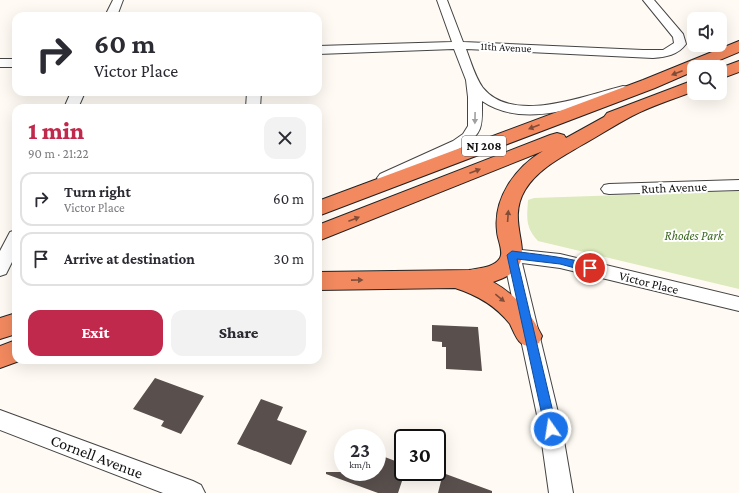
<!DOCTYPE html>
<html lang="en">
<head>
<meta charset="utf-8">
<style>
	:root { --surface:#fff; --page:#f2f2f3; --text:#2b2b33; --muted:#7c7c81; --line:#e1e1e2; --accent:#c0294b }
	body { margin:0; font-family:"Crimson Pro",serif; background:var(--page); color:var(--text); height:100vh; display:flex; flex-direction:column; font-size:15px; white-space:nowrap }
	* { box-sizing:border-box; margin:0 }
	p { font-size:13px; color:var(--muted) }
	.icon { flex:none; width:22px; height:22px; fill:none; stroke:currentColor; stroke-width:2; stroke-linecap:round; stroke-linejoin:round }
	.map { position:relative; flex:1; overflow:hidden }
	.details { position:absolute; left:12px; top:104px; width:310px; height:260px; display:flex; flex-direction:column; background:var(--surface); border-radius:12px; box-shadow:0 4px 16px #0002 }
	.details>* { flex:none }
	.banner { position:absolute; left:12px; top:12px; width:310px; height:84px; border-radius:12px; box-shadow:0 4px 16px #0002; background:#fff; color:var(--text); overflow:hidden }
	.fabs { position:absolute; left:687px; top:12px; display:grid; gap:8px }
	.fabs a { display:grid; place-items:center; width:40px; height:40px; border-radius:8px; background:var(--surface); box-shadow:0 4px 16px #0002; font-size:20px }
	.speed { position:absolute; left:334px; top:429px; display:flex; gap:8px; font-size:20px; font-weight:700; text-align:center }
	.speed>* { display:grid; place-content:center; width:52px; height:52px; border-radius:50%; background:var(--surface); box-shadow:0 4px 16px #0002; line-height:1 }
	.speed small { font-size:10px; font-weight:400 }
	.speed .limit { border:2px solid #111; border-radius:6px; background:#fff; color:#111 }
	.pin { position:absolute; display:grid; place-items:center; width:34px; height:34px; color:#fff; margin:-17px; border:2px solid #fff; border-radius:50%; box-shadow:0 1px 4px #0007 }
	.me { position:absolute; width:44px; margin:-22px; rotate:347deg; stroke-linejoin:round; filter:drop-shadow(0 0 3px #0008) }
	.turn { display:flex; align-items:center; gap:14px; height:84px; padding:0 16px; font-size:18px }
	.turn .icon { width:52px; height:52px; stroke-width:2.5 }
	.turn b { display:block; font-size:28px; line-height:34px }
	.round { display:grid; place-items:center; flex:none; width:42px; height:42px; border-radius:12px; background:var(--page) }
	.head { display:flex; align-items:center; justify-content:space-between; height:68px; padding:0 16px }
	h1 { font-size:24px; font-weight:800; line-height:30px; color:var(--accent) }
	.button { display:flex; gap:8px; margin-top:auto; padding:8px 16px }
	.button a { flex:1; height:46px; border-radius:12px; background:var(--accent); color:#fff; font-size:16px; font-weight:800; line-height:46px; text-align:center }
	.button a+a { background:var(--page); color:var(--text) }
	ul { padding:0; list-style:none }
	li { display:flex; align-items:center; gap:12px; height:54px; margin:0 8px 6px; padding:0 8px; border:2px solid var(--line); border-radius:12px }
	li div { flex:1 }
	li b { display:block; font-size:15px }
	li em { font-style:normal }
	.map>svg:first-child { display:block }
	.green { fill:#dceabd }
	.building { fill:#59504d }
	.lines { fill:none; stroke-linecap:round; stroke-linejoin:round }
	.street-casing { stroke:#444; stroke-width:2 }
	.highway-casing { stroke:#222; stroke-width:2 }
	.street { fill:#fff; fill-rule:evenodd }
	.highway { fill:#f2895f; fill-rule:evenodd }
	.oneway { fill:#824d38 }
	.oneway2 { fill:#a0a0a0 }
	.route { fill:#1a73e8; stroke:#114b97 }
	.labels { text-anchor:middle; stroke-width:4; stroke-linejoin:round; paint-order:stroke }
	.far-street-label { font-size:11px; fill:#111; stroke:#fff }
	.shield { fill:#fff; stroke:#585858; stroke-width:1 }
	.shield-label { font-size:12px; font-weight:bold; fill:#111 }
	.street-label { font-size:13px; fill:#111; stroke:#fff }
	.park-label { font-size:13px; font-style:italic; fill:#3c6920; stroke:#fff }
	.near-street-label { font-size:16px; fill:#111; stroke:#fff }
</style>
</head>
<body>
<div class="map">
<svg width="739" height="493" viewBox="0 0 739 493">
	<rect width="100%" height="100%" fill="#fffbf4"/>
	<path class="green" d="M739,191V289L538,241C525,227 527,218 528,200L534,198Z"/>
	<path class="building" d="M432,325L478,327L482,371L446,369V347H442V342L432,341Z
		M155,378L204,396L181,434L161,426L164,421L133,409Z
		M261,399L283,407L277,420L307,431L291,465L237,444Z
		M377,454L403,464V478L398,493H378L326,474V472H377Z
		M443,473L492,491V493H438Z"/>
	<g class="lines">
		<g class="street-casing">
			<path id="street" d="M113,0H123L117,16H105Z
				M437,0H447L463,42L643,50H663L674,43L673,37L643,0H654L683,34L686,44C678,55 666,57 653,58L466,49C471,62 475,77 483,88C513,125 586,95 623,86L628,87L629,90L628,93C583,105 524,130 482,101C482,125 484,132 463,147L390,182L385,183L380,182L377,178L380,174L453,141L463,134L468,126V97L466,80L454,49L318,54V46L452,42Z
				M0,59H16V67H0Z
				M71,92H85L78,108H64Z
				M247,92H261L260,108H246Z
				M739,180V190L609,194L604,193L601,189L604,185L609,184Z
				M16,230V254L6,274L0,276V251L10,232Z
				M512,249L560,254L739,297V311L560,268L522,263L562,429L573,493H549L540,429L503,255L506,250Z
				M0,410L193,481L201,485L205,493H163L0,430Z"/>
		</g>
		<g class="highway-casing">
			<path id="highway" d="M739,41V52L703,67H694V71L655,88L318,216V201L643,80Z
				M739,61V72L720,79V68Z
				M694,80V91C674,99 651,106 632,116C615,125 598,136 582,145C560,158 538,169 525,190C501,230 550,264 493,282C516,295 531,313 542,336L539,343C533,345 526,348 521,343C516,339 513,330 510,324C495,305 477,295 455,288L318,290V272L469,270C478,268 494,268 500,258C504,251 497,239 497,231C493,199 515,167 543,151L318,241V225L550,135L557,133L564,135L566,138L604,117L607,113Z
				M16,313V334L0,339V318Z
				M16,340V360H22L0,368V346Z"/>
		</g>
		<use href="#street" class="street"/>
		<use href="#highway" class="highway"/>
	</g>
	<defs><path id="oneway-solid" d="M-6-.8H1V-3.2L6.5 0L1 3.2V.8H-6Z"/></defs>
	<g class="oneway">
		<use href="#oneway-solid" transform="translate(677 73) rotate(159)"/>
		<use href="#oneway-solid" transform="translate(534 127) rotate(159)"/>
		<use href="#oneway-solid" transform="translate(475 171) rotate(-21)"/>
		<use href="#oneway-solid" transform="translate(508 216) rotate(-86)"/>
		<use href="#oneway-solid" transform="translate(354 219) rotate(-21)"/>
		<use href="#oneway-solid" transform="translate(357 280) rotate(-1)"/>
		<use href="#oneway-solid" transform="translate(500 298) rotate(39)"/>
	</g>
	<use class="oneway2" href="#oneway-solid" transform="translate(475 118) rotate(91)"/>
	<path class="route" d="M512,251C525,253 589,259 594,268L590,272L560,264L517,259L557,429L555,433L551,435L547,433L545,429L507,255Z"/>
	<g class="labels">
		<g class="far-street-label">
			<text transform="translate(506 47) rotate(3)" y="4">11th Avenue</text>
		</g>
		<rect class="shield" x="462" y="136" width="44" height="20" rx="3"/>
		<g class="shield-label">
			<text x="484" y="150">NJ 208</text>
		</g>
		<g class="street-label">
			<text transform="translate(674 187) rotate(-2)" y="5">Ruth Avenue</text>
			<text transform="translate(649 282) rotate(14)" y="5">Victor Place</text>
		</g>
		<g class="park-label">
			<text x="694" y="240">Rhodes Park</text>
		</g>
		<g class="near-street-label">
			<text transform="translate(97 456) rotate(21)" y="6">Cornell Avenue</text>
		</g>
	</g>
</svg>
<div class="fabs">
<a><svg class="icon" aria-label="sound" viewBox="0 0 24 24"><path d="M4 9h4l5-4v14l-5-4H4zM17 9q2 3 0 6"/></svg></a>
<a><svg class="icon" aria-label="search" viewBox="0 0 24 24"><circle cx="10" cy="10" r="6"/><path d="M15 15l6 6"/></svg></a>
</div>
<div class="speed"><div>23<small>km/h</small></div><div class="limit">30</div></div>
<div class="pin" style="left:590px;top:268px;background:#d93025"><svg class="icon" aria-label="arrive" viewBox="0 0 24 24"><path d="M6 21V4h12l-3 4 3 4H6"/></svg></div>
<svg class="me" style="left:551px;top:429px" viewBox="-20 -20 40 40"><circle r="17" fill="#1a73e8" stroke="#fff" stroke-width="3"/><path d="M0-11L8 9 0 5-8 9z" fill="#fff"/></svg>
<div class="banner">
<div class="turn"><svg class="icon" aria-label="right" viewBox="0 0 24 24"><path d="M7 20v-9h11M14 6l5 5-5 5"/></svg><div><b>60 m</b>Victor Place</div></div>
</div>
<section class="details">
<div class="head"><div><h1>1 min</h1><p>90 m · 21:22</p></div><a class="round"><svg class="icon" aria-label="close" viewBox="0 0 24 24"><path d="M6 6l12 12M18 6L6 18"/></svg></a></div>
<ul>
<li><svg class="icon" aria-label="right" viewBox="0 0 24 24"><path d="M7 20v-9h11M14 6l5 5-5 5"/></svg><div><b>Turn right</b><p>Victor Place</p></div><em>60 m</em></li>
<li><svg class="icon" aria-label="arrive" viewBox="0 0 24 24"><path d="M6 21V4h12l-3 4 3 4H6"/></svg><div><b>Arrive at destination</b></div><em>30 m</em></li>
</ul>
<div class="button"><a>Exit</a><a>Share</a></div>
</section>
</div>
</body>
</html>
